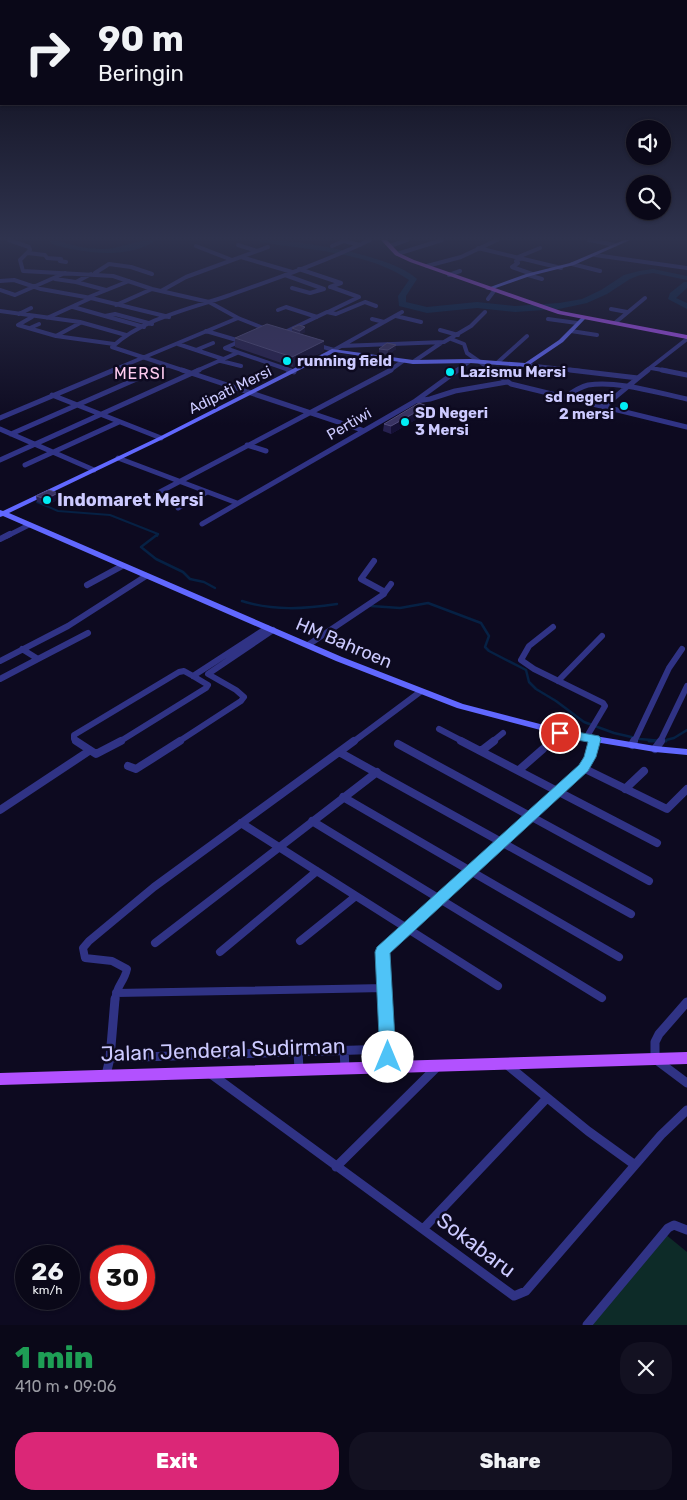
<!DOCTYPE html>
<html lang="en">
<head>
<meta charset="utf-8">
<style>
	:root { --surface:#0a0818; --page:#131121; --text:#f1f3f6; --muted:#999aa2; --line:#2a2937; --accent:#db2777 }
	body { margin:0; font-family:Rubik,sans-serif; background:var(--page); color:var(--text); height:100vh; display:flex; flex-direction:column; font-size:19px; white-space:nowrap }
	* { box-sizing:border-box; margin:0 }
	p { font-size:16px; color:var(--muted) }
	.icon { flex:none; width:28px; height:28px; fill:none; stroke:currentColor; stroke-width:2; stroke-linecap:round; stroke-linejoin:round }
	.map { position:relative; height:1325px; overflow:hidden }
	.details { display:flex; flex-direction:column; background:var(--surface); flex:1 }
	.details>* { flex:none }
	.banner { position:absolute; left:0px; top:0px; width:688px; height:105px; box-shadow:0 1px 4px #0004,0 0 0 1px var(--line); background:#0a0818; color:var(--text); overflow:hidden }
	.controls { position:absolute; left:626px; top:120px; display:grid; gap:10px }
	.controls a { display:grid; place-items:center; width:45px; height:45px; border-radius:50%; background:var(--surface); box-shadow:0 1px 4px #0004,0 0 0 1px var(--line); font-size:25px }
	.speed { position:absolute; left:15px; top:1245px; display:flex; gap:10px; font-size:25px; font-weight:700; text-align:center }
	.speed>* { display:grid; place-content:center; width:65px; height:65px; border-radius:50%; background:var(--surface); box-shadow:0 1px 4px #0004,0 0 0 1px var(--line); line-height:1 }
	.speed small { font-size:12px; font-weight:400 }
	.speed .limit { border:8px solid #d22; background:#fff; color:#111 }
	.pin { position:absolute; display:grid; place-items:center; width:42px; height:42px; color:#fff; margin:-21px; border:2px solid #fff; border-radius:50%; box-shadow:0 1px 5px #0007 }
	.me { position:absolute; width:55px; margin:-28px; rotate:0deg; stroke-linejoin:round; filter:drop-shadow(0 0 4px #0008) }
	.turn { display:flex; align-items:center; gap:18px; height:105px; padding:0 15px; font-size:22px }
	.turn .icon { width:65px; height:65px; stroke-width:2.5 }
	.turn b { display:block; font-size:35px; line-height:42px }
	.round { display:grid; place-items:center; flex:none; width:52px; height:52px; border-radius:20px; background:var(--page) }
	.head { display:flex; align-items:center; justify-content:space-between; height:85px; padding:0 15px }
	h1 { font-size:30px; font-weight:800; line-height:38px; color:#1e9e55 }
	.cta { display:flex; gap:10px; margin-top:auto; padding:10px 15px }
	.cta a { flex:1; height:58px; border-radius:20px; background:var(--accent); color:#fff; font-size:20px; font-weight:800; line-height:58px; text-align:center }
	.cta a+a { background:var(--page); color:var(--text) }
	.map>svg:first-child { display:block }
	.green { fill:#0d2b28 }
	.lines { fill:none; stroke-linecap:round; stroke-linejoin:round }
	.stream-far2 { stroke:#062144; stroke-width:2 }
	.stream-far1 { stroke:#062144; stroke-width:2.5 }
	.stream { stroke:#062144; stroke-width:3 }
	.river { fill:#062144; fill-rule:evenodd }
	.street-far4 { stroke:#303385; stroke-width:4 }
	.street-far3 { stroke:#303385; stroke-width:5 }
	.street-far2 { stroke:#303385; stroke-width:6 }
	.street-far1 { stroke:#303385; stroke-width:8 }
	.street { stroke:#303385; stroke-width:9 }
	.secondary { fill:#6168ff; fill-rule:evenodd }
	.primary { fill:#b251ff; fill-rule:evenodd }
	.wall { fill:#272150 }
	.shaded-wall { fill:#151035 }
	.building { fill:#393363; stroke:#504b7b }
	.route { fill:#4fc3f7; stroke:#337fa1 }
	.poi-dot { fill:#00edf5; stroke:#0d0a20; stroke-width:2 }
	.labels { text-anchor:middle; stroke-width:5; stroke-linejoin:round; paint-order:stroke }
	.far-poi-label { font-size:15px; font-weight:bold; fill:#cccaff; stroke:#0d0a20; text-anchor:start }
	.far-street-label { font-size:15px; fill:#cccaff; stroke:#0d0a20 }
	.far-quarter-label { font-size:16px; letter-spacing:1px; fill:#ffccf0; stroke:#0d0a20 }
	.poi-label { font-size:18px; font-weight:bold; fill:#cccaff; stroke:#0d0a20; text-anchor:start }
	.street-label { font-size:18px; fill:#cccaff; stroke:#0d0a20 }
	.near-street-label { font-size:21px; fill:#cccaff; stroke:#0d0a20 }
</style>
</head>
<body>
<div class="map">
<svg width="687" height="1325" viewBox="0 0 687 1325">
	<rect width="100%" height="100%" fill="#0d0a20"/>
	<path class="green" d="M665,1234L687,1252V1325H590Z"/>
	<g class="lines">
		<path class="stream-far2" d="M37,502L58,511L110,515L158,534L157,536"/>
		<path class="stream-far1" d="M158,534L141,547L156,559L183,572L190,579L204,582L215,588
			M242,601C273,611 305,609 337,604
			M371,606L400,608L428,603L481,623L489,636L485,647L489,651L526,670L529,682L536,689L556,701L584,722L614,733L640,739L662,741L674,738L687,730"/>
		<path class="stream" d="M649,741H666"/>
		<path class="river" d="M50,240C58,240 65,243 73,245C83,248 94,249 105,249C122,248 139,239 156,240C130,260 81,253 52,244Z
			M256,240C291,238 393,255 417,279L406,296V302L427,307L477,302L515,306L559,303L582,299L601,290L624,275L639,271L653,269L687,276V280L653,273L640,275L630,279L607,294L587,303L559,309L515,312L477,308L427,313L399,306L398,296L409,280C369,252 307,250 260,242Z
			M684,282H687V288L676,298L687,303V309L668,299L670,293Z"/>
		<path class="street-far4" d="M9,240L29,247L30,250L20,260L23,271L113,276L152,289L209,302L238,318L266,329
			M589,240L615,245
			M238,245L257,251
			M196,246L232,260
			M332,246L344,241L360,245
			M390,246L407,240
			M478,248L561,268
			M28,253L45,255L47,258L61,259L60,261L66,262
			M397,254L442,240
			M595,255L687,268
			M241,257L292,272
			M518,257L540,248
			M522,258L516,261L518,263L512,267L532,274
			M572,264L600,271
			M427,266L461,257L497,240
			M299,269L341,283L330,287
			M95,273L109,264L131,267L152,274
			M91,274L76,282L106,290
			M285,275L324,289L310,293L292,288
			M449,275L460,271
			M528,275L542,279
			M55,279L76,282
			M0,281L14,280L41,289L91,298L169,317
			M0,290L15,295L65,273
			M161,291L186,277L268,247
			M89,297L129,281
			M488,299L494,291
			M116,305L152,289
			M73,307L144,327
			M611,309L627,312
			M278,310L286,307L317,317
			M0,311L80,322L126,335
			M328,312L359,297L331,287
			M19,314L31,308
			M105,316L115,314L152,324
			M396,316L421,322
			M32,317L18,325L56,336L114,344
			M47,318L91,298
			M372,319L384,322
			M548,319L577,323
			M616,322L645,298
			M30,328L39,324
			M440,330L458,335
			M206,331L240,341
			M571,331L597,335
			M283,333L327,312L336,314L365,302L376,306
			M56,336L80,323
			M451,339L464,344L467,353L493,371
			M243,340L225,348L292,371
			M178,344L223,359
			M316,345L334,350L402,312
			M341,346L444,342L471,326L485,312
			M196,350L213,343
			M221,361L241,366
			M413,362L441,343
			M497,363L527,336
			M526,365L581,371
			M651,368L668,371
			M111,371L238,318
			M154,371L166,366
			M185,371L112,347C142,319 189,309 227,296C275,279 324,262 370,240
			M196,371L237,353
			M389,371L403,361
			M456,371L470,361
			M646,371L687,339"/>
		<path class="street-far3" d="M182,370L362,430
			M288,370L294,372
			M491,370L511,384L687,427
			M570,370L638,378L648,370
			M662,370L687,375
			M52,395L161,438
			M564,398C571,393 579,387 588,385C617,380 658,393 687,399
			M416,401L430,399L455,391L507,382
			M603,407L638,378
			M0,418L114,370
			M0,429L94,470
			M11,434L157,370
			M247,445L266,451
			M118,458L237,503
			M0,460L199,370
			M25,465L119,422
			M156,494L391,370
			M178,508L207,492
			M202,524L414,402L458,370
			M7,536L29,525"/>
		<path class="street-far2" d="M0,539L10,534
			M87,585L122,566
			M385,592L391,584
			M553,627L529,646L521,660L534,669L603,703L605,706L586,738
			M308,645L384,594L385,592L361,579L374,561
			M22,649L38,659L88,633
			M0,661L68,626L146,576
			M193,676L267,628
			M0,679L38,659
			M558,681L602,636
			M439,729L464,742
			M78,742L74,739V735L179,672L184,671L193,676
			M119,742L206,688L208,685L193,676
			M178,742L241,701L244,697L236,690L208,674L273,630
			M353,742L420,692
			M492,742L503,733
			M594,742L595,739
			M634,742L669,668L682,649
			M660,742L687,686"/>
		<path class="street-far1" d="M76,741L96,754L121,741
			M461,741L657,843
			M398,744L649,881
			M632,745L634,741
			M655,749L661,741
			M481,751L494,741
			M339,752L354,741
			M128,766L136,769L180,741
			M583,768L667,809L687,789
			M519,770L543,749
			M625,789L644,771
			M343,797L619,957
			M0,810L89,751
			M312,821L602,998
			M241,823L498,986
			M300,941L356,896
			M155,943L377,772
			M220,952L317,871
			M116,993L385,988
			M115,1001C116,985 124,983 127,969L112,961L85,958L83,948L89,941L154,887L339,752L631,914
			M386,1001L382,952L583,768L590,757L595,741"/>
		<path class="street" d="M385,999L389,1049L387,1067
			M687,1002L659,1034L655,1042V1059L687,1083
			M344,1050L345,1068
			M298,1052L299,1069
			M110,1058L389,1049
			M506,1064L588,1131L635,1165
			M211,1074L514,1296L526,1291L661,1135L687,1110
			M106,1075L110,1058L115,999
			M336,1167L438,1066
			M423,1229L547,1098
			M587,1325L668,1228L674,1225L687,1230"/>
		<path class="secondary" d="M624,240H630L574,265L530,276L490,290L485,289L526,274L570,263Z
			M583,316L585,317V319L563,342L526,367L470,363L413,364L335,352L163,439L9,513L342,657L463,704L571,732L655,746L687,749V755L655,752L571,738L457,708L336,661L3,516L0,517V510L3,511L159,437L332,349L413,360L470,359L525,363L559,340Z"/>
		<path class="primary" d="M381,240H387L399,253L414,260L561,311L687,335V339L558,314L410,262L395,255Z
			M687,1052V1064L0,1085V1073Z"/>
	</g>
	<path class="wall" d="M305,327V332L301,334L324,341V351L293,367L235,347V338L292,331V328Z
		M396,345V349L388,355L379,353V349Z
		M427,406V413L391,434L383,431L384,424Z
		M58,493L59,499L47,505L37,502L36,496Z"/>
	<path class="shaded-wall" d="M305,327V332L300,335V331Z
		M324,341V351L293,367L292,357Z
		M396,345V349L388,355V350Z
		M427,406V413L391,434V426Z
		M58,493L59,499L47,505L46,499Z"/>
	<path class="building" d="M267,324L324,341L292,357L235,338Z
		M299,325L305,327L300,331L292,328Z
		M387,343L396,345L388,350L379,349Z
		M419,403L427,406L391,426L384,424Z
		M49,490L58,493L46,499L36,496Z"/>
	<linearGradient id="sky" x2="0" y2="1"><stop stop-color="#070612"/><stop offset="0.56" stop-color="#2f334e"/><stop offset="1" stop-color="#2f334e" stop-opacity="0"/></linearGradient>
	<rect width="687" height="425" fill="url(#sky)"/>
	<path class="route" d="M560,729L599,736L601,739L596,757L588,771L390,953L396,1057L393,1062L388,1064L382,1062L380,1057L375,952L377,947L579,765L584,757L588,742L556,736L554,733Z"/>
	<g class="poi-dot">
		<circle cx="287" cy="361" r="5"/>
		<circle cx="450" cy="372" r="5"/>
		<circle cx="624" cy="406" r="5"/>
		<circle cx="405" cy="422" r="5"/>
		<circle cx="47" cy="500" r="5"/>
	</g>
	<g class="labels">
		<g class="far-poi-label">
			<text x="297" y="366">running field</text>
			<text x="460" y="377">Lazismu Mersi</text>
			<text x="614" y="402" text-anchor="end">sd negeri<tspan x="614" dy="17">2 mersi</tspan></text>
			<text x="415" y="418">SD Negeri<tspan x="415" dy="17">3 Mersi</tspan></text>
		</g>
		<g class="far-street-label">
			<text transform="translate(230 390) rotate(-26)" y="5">Adipati Mersi</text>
			<text transform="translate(349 424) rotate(-30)" y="5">Pertiwi</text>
		</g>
		<g class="far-quarter-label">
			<text x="140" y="379">MERSI</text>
		</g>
		<g class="poi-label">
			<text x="57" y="506">Indomaret Mersi</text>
		</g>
		<g class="street-label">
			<text transform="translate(344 643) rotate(23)" y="6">HM Bahroen</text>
		</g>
		<g class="near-street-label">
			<text transform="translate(223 1050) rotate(-2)" y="7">Jalan Jenderal Sudirman</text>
			<text transform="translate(476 1245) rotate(37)" y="7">Sokabaru</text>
		</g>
	</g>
</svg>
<div class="controls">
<a><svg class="icon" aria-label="sound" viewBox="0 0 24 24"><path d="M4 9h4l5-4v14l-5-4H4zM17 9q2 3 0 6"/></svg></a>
<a><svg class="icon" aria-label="search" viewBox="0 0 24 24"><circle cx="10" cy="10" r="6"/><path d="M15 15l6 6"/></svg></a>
</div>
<div class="speed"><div>26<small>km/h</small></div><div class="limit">30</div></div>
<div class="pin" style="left:560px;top:733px;background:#d93025"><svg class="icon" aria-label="arrive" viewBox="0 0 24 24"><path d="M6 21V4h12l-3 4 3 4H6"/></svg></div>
<svg class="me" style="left:388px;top:1057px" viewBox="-20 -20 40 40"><circle r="19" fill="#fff"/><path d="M0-13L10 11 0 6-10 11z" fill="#4fc3f7"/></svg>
<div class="banner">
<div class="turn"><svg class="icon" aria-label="right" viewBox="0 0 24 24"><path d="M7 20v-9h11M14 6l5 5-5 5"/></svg><div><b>90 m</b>Beringin</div></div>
</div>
</div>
<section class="details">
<div class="head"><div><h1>1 min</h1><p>410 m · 09:06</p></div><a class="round"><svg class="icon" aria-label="close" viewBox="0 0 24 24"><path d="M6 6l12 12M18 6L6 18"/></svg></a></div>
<div class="cta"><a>Exit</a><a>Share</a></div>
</section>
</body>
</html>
